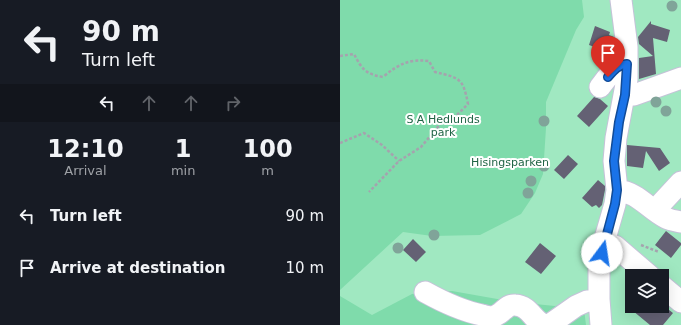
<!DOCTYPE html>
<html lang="en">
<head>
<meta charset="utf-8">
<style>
	:root { --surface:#171b24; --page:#242831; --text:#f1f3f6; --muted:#9ea1a6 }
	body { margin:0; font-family:"DejaVu Sans",sans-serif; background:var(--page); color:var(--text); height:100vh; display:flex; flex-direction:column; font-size:15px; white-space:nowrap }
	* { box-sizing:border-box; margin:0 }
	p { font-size:13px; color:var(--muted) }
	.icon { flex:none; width:22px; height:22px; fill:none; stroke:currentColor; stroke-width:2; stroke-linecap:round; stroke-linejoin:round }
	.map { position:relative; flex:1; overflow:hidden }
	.side { display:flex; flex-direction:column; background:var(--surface); width:340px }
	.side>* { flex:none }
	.top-card { background:#171b24; color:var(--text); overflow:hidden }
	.controls { position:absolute; left:285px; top:269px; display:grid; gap:8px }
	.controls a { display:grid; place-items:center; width:44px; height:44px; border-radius:0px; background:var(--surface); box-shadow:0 4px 16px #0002; font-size:20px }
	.pin { position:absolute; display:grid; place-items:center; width:34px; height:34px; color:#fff; margin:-41px -17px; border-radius:50% 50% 50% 0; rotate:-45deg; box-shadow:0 0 4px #0007 }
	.pin .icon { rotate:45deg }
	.me { position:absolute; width:44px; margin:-22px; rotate:14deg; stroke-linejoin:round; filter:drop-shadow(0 0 3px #0008) }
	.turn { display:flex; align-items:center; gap:14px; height:84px; padding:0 16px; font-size:18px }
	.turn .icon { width:52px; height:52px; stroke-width:2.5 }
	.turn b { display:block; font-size:28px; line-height:34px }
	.lanes { display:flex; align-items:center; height:38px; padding:0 16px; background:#0003; justify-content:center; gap:20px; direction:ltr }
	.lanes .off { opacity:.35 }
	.eta { display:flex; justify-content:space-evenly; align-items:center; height:68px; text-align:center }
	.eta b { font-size:24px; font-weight:600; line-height:28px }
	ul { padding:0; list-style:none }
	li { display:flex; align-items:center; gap:12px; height:52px; padding:0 16px }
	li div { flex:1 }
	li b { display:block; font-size:15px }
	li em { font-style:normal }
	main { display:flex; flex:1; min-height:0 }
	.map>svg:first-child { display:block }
	.green { fill:#a0e8c1; fill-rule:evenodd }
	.forest { fill:#7fdbab }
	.building { fill:#646174 }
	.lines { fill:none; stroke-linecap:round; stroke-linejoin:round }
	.minor-casing { stroke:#c5c2d8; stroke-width:23 }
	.path { stroke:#a5a3ae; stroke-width:2.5; stroke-dasharray:3 2; stroke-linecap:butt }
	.minor { stroke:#fff; stroke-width:21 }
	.tree { fill:#80a499 }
	.route-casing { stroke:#114b97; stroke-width:10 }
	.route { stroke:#1a73e8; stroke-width:7 }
	.labels { text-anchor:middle; stroke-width:4; stroke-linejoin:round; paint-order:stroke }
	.park-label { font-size:11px; fill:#216546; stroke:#fff }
</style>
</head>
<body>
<main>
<section class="side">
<div class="top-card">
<div class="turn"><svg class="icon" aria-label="left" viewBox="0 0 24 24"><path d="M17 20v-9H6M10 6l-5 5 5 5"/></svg><div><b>90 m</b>Turn left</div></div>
<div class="lanes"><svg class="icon" aria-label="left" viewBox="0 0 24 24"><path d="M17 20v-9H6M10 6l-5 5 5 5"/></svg><svg class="icon off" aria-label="ahead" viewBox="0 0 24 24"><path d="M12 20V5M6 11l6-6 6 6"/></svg><svg class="icon off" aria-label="ahead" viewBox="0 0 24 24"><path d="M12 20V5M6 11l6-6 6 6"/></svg><svg class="icon off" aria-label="right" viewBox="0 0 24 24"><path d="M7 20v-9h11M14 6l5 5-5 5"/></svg></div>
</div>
<div class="eta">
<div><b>12:10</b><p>Arrival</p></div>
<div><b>1</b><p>min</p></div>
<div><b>100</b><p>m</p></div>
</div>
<ul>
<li><svg class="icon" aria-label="left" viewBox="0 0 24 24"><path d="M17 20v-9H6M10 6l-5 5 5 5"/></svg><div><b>Turn left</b></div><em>90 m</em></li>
<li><svg class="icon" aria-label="arrive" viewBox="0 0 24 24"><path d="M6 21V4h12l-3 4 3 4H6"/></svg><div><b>Arrive at destination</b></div><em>10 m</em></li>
</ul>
</section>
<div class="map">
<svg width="341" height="325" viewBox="0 0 341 325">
	<rect width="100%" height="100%" fill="#f3f1fe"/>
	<path class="green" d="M0,0H341V325H0ZM292,276H322V306H292Z"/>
	<path class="forest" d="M0,0H242L244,17L236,30L206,102V128L203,174L195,193L181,214L140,235L92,236L63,232L0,290Z
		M112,291L175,302L215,306L243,301L246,325H0V296L32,315L72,294Z"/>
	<path class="building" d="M311,21V24L330,30L327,42L313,38L316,74L299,79V58L313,56L299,44L298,37Z
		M255,26L270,32L269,35L274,37V39L270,49L267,48L266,51L249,45Z
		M254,97L260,99L268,106L249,127L237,116Z
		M287,145L320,148L330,163L319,171L306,151L303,168L287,166Z
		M228,155L238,164L224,179L214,170Z
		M258,180L265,186V190L262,205L259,208L256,205L252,207L242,198Z
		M326,231L341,243V245L331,258L315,245Z
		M73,239L86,252L76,262L63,250Z
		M200,243L216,256L201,274L185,262Z
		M287,306H324L333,313L323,325H310Z"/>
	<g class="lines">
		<g class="minor-casing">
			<path id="minor" d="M260,87C267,78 275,65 287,64
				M285,95H294L341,78
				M277,190C299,193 307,208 326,218C330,220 336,221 341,222
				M315,210L341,182
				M264,242L275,246L310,276
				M322,286L341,302
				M85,292C103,302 122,311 142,315C145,316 149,317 151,317C162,316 165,304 175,305C191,306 192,321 205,325
				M209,325L236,306L247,301L259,299
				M261,325L259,299V267L264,242L275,204L277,190L274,161L276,138L287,79V47L281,0"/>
		</g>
		<path class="path" d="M0,56L14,54C22,69 25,74 43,77C59,64 68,59 89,61L95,72C120,78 123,78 128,104L116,116L103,121L81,147L59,161L29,192
			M0,143L24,133L42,145L59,161
			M301,245L319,252"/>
		<use href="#minor" class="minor"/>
	</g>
	<g class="tree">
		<circle cx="332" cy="6" r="5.5"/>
		<circle cx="316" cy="102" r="5.5"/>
		<circle cx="326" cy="111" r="5.5"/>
		<circle cx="204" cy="121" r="5.5"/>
		<circle cx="204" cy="166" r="5.5"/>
		<circle cx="191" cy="181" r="5.5"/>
		<circle cx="188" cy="193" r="5.5"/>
		<circle cx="94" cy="235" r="5.5"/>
		<circle cx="58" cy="248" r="5.5"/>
	</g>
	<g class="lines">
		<g class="route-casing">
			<path id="route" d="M262,253L275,204L277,190L274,161L279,122L285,95L287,64C278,65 274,70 268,77"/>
		</g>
		<use href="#route" class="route"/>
	</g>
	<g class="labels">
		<g class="park-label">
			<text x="103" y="123">S A Hedlunds<tspan x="103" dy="13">park</tspan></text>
			<text x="170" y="166">Hisingsparken</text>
		</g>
	</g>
</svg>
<div class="controls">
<a><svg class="icon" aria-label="layers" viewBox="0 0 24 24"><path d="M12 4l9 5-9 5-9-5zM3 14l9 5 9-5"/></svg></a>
</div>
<div class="pin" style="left:268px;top:77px;background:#d93025"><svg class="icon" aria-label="arrive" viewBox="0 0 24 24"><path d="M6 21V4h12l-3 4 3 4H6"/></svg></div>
<svg class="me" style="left:262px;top:253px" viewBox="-20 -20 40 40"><circle r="19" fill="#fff"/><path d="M0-13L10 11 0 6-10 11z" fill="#1a73e8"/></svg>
</div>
</main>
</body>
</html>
